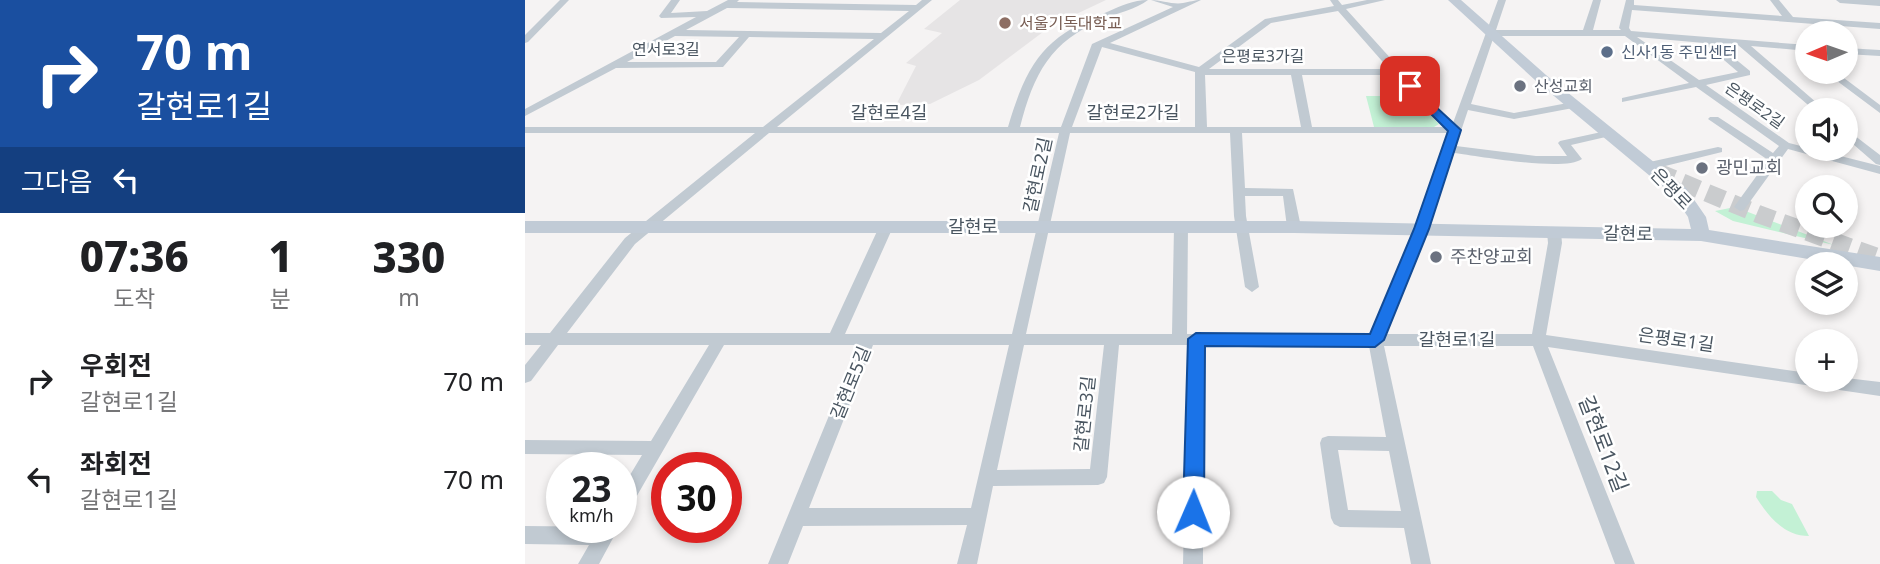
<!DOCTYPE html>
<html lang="ko">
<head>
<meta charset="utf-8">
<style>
	:root { --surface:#fff; --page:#f2f2f2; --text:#202124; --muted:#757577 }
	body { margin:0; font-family:"Noto Sans","Noto Sans KR",sans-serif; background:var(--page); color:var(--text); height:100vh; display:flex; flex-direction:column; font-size:26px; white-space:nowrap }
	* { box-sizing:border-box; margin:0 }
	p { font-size:23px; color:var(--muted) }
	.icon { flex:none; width:38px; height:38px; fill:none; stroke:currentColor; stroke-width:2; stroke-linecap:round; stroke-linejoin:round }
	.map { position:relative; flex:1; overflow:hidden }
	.side { display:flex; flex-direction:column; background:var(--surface); width:525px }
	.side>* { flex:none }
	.guide { background:#1a4fa0; color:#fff; overflow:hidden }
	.needle { width:46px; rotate:268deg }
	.tools { position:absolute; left:1270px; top:21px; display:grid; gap:14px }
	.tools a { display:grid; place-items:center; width:63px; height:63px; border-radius:50%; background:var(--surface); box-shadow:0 4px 10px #0003; font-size:35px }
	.speed { position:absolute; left:21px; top:452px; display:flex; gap:14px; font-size:35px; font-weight:700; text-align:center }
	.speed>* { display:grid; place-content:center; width:91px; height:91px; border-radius:50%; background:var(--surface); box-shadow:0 4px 10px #0003; line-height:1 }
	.speed small { font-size:18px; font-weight:400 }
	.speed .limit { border:10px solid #d22; background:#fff; color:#111 }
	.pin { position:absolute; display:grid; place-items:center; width:60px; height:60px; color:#fff; margin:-30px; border-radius:14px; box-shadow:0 4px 10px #0006 }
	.me { position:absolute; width:77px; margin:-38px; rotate:1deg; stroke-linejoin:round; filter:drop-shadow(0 0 5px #0008) }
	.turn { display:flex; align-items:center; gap:24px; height:147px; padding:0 21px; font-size:32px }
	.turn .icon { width:91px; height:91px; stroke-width:2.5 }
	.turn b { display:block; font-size:49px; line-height:60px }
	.then { display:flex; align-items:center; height:66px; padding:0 21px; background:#0003; gap:14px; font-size:26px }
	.eta { display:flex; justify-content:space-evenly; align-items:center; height:119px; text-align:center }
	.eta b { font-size:42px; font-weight:800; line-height:49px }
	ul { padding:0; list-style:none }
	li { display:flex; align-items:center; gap:21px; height:98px; padding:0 21px }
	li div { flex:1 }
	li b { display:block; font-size:26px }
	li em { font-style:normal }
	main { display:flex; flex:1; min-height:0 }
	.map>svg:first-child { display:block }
	.education { fill:#e6e4e5 }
	.green { fill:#c3f1d5 }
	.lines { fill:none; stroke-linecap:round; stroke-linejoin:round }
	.secondary-tunnel { stroke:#caccce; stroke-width:18; stroke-dasharray:18 9; stroke-linecap:butt }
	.street { fill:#c1cad2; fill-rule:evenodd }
	.secondary { fill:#c1cbd6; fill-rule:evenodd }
	.route { fill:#1a73e8; stroke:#114b97; stroke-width:2 }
	.education-dot { fill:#8d6e63; stroke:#fff; stroke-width:2.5 }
	.service-dot { fill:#5c6f8a; stroke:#fff; stroke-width:2.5 }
	.worship-dot { fill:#6b7280; stroke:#fff; stroke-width:2.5 }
	.labels { text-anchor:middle; stroke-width:5; stroke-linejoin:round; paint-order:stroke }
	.far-education-label { font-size:16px; fill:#785e54; stroke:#fff; text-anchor:start }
	.far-street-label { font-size:16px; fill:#4a5661; stroke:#fff }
	.far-service-label { font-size:16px; fill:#4e5e75; stroke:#fff; text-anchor:start }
	.far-worship-label { font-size:16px; fill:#5b616d; stroke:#fff; text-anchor:start }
	.street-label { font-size:18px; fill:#4a5661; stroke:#fff }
	.worship-label { font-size:18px; fill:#5b616d; stroke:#fff; text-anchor:start }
	.near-street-label { font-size:21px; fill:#4a5661; stroke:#fff }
</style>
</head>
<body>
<main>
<section class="side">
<div class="guide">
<div class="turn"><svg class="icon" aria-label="right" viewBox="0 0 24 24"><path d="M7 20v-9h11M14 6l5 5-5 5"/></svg><div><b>70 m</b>갈현로1길</div></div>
<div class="then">그다음<svg class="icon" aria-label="left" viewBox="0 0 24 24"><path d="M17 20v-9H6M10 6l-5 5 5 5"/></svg></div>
</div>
<div class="eta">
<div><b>07:36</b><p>도착</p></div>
<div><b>1</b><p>분</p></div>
<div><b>330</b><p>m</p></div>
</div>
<ul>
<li><svg class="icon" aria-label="right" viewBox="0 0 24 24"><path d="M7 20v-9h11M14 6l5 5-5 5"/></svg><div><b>우회전</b><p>갈현로1길</p></div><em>70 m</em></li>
<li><svg class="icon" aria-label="left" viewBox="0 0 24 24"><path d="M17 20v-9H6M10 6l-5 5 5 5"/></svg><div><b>좌회전</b><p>갈현로1길</p></div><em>70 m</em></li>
</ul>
</section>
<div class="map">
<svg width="1355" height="564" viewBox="0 0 1355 564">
	<rect width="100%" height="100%" fill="#f5f3f3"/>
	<path class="education" d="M435,0H581L526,26L454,80L405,104L371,105L391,66L381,63L417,33L399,29Z"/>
	<path class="green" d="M841,96H886L914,124L909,127H849Z
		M1210,207L1309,245L1208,221L1190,211Z
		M1232,491H1247L1256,500L1267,504L1284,536C1259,536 1243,516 1231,497Z"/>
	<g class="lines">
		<path class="secondary-tunnel" d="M1132,172L1233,214L1355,258"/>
		<path class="street" d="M35,0H44L3,42L0,43V35Z
			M146,0H155L146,13L182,11L203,0H214L212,2L391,5L397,0H407L252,127H483C502,63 519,36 582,12C596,6 608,0 623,0C611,9 593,13 578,19C525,42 509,73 495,127H536L567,44L648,7L626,0C635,0 649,5 658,3C665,2 669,0 676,0L585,43L674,67L740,19L809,6L805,0H813L817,5L842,0H860L821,9L915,113L928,123L973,0H981L971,30H1058L1068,0H1076L1068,30H1096L1094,28L1101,0H1109V5L1257,16L1245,0H1254L1268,17L1355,23V29L1107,10L1104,28L1106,31L1283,45V51L1226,46L1300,110H1289L1213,45L1192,44L1225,71V75L1181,85L1264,143L1355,166V174L1263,149L1219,210L1215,211L1209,207L1243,160L1183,119L1185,117H1193L1248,153L1254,146L1171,87L1097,102V98L1164,83L1100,36H969L946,104L989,113L1048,102L1053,105L1048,108L989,119L943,110L931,146L1011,156H1042L1033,143L1035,141L1081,131L1087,134L1085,136L1046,145L1057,159C1039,172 954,156 929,153L903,229L860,334H1007L1023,243L1022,232L1029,228L1036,232L1037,243L1021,335L1283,373V380H1321V378L1355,382V396L1023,347L1110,564H1090L1008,346H859L906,564H886L879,528L815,527L809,524L806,518L795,443L797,438L803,436L861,437L844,346L678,345V564H658L663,345H594L582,477L579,483L573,485L468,486L452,564H432L442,525L278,526L263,564H243L333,345H199L102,513L96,515V490L117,455L0,454V440L126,441L184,345H33L6,381L0,383V365L16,345H0V333H25L100,238L230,133H0V127H238L349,39L224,37L198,67L91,68L0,116V109L171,17L136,18L134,16ZM202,8L384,11L356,33L161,30ZM813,11L864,69H684L746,23ZM150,36L214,37L191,62H102ZM1112,37L1179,43L1213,72L1174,80ZM577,47L670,72V127H547ZM680,75H766L776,127H682ZM777,75H870L907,117L919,127H787ZM244,133H534L487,334H320L368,227L361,223L354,227L305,333H42L110,244ZM545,133H705L709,216L720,287L727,292L734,287L721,216L720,196H758L762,227L769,231L776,227L768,189L720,188L717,133H924L889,229L845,334H662L663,227L656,223L649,227L647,334H501ZM348,345H484L446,508H284ZM499,345H579L565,469L472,470ZM813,450L864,451L876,511L823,510Z
			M1311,0H1355V6L1315,3Z
			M1321,48L1355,50V56L1321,54Z
			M1300,72H1311L1355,105V113Z
			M1321,129L1355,155V165L1351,164L1321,138Z
			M1193,147L1197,148V152L1124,170L1118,166L1120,163Z
			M0,526L94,527L74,564H53L64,545L0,544Z"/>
		<path class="secondary" d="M923,0H936L1021,75L1161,188L1181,217L1184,230L1355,257V271L1176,241L769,233H0V221H769L1166,229L1163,217L1149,196L1011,81Z"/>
	</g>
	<path class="route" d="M885,83L936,130L904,229L859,340L850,347L680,346L679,512L676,519L668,522L661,519L658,512L663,339L671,333L845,334L889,229L923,131L881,89L879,86Z"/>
	<circle class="education-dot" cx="480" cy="23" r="7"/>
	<circle class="service-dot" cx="1082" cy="52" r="7"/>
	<g class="worship-dot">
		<circle cx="995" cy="86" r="7"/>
		<circle cx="1177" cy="168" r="7"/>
		<circle cx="911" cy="257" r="7"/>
	</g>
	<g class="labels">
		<g class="far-education-label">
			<text x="494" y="29">서울기독대학교</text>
		</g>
		<g class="far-street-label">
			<text x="141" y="55">연서로3길</text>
			<text x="738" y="62">은평로3가길</text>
			<text transform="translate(1230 105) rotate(35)" y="6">은평로2길</text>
		</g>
		<g class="far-service-label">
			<text x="1096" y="58">신사1동 주민센터</text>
		</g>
		<g class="far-worship-label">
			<text x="1009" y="92">산성교회</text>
		</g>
		<g class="street-label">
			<text x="364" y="119">갈현로4길</text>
			<text x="608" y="119">갈현로2가길</text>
			<text transform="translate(513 175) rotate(-78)" y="6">갈현로2길</text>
			<text transform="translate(1146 189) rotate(46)" y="6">은평로</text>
			<text x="448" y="233">갈현로</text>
			<text transform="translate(1103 234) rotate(1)" y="6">갈현로</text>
			<text x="932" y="346">갈현로1길</text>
			<text transform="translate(1151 340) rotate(8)" y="6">은평로1길</text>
			<text transform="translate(326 383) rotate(-68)" y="6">갈현로5길</text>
			<text transform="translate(560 414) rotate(-84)" y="6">갈현로3길</text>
		</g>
		<g class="worship-label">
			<text x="1191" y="174">광민교회</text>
			<text x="925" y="263">주찬양교회</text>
		</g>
		<g class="near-street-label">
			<text transform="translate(1078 444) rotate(69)" y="7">갈현로12길</text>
		</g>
	</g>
</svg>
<div class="tools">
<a><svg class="needle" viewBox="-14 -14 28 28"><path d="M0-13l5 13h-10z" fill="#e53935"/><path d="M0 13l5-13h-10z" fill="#757577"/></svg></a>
<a><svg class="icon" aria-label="sound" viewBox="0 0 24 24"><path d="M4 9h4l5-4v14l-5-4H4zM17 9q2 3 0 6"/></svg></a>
<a><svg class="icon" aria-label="search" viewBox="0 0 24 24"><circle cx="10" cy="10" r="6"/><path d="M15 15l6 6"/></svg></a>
<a><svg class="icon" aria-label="layers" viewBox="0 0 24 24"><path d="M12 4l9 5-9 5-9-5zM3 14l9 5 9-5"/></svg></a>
<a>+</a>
</div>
<div class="speed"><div>23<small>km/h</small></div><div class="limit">30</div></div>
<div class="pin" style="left:885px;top:86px;background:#d93025"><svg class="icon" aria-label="arrive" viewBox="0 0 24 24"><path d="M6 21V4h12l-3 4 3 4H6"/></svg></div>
<svg class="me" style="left:668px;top:512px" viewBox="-20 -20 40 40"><circle r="19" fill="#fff"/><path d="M0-13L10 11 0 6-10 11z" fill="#1a73e8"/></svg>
</div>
</main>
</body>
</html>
